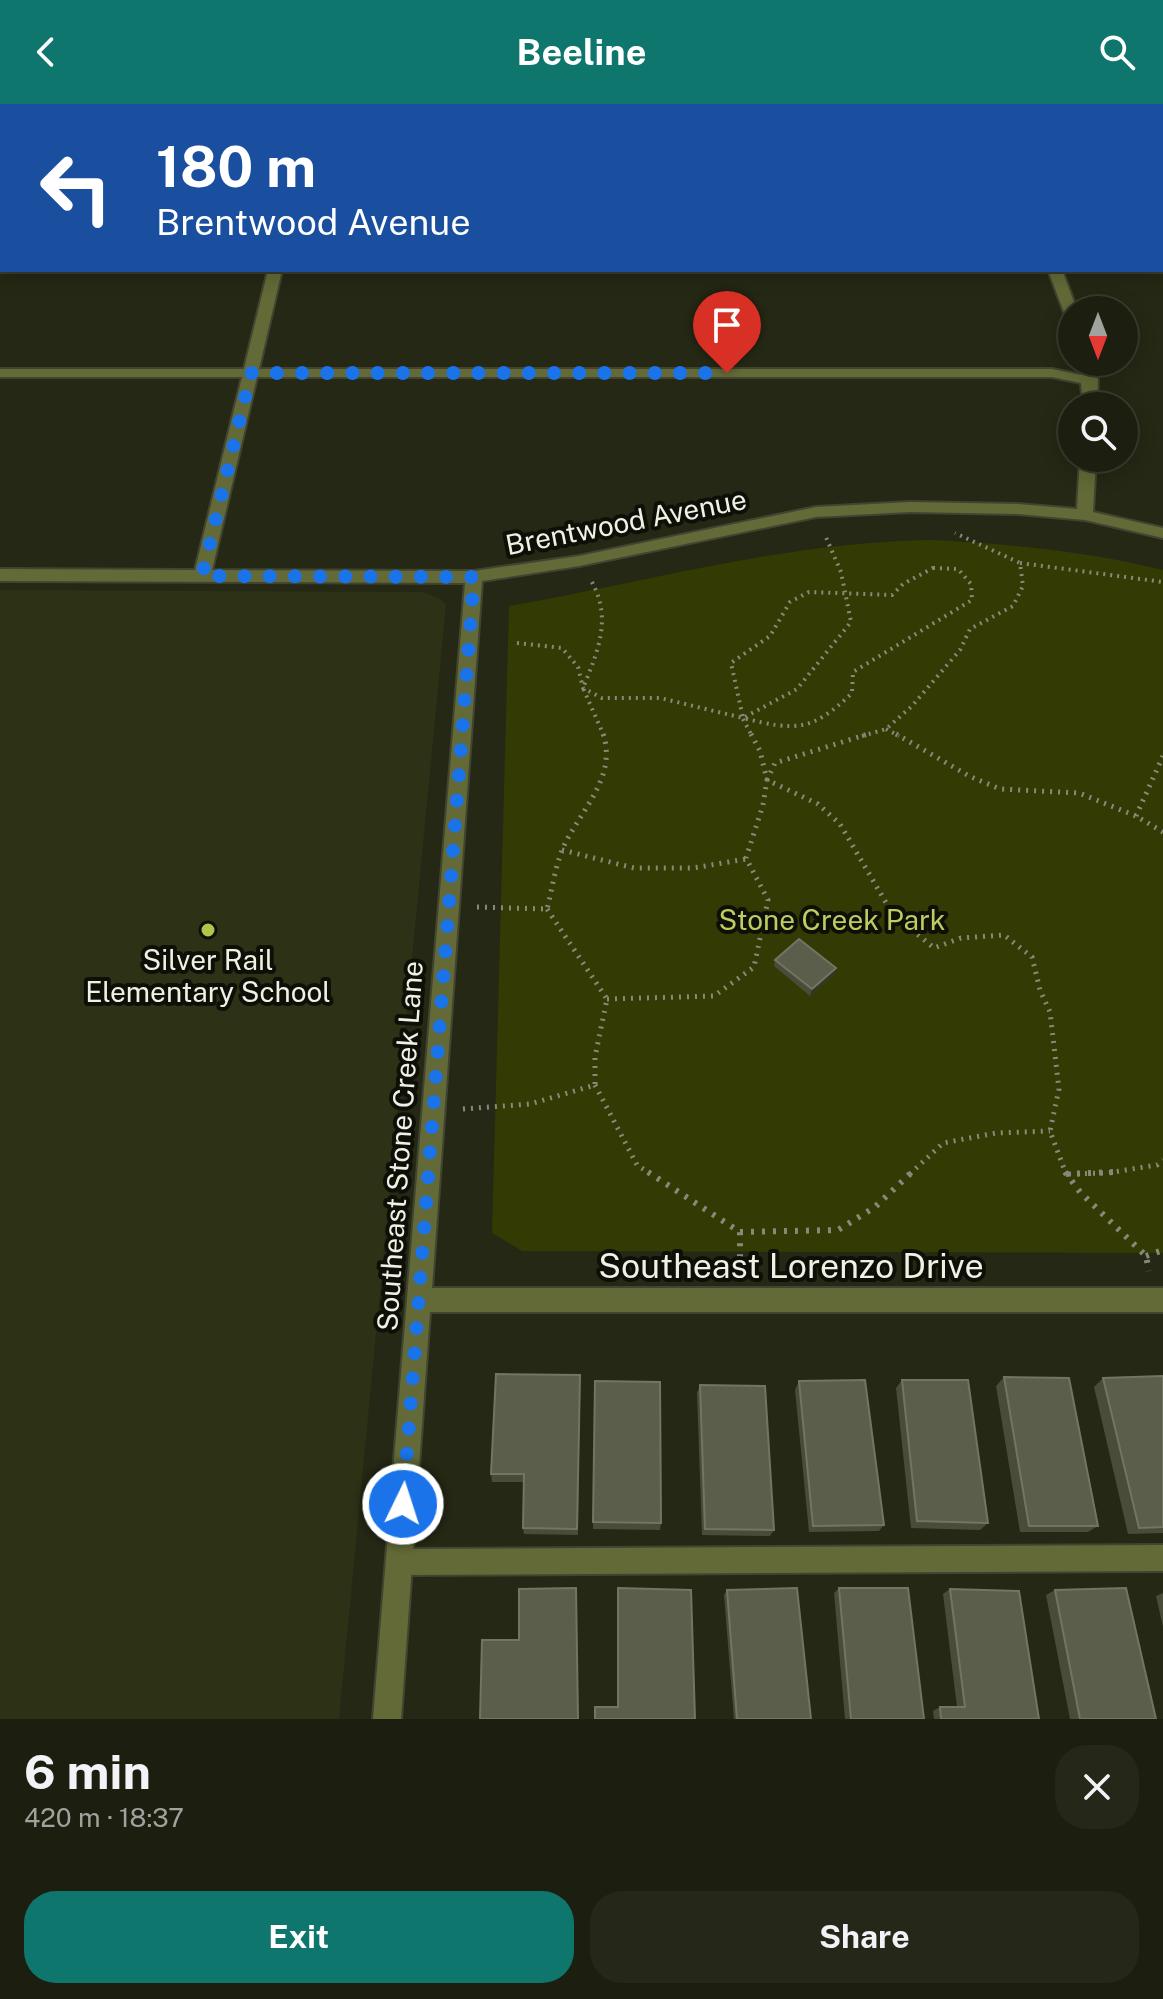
<!DOCTYPE html>
<html lang="en">
<head>
<meta charset="utf-8">
<style>
	:root { --surface:#1c1e0f; --page:#252718; --text:#f1f3f6; --muted:#a0a29e; --line:#3a3c2f; --accent:#0f766e }
	body { margin:0; font-family:"Public Sans",sans-serif; background:var(--page); color:var(--text); height:100vh; display:flex; flex-direction:column; font-size:30px; white-space:nowrap }
	* { box-sizing:border-box; margin:0 }
	p { font-size:26px; color:var(--muted) }
	.icon { flex:none; width:44px; height:44px; fill:none; stroke:currentColor; stroke-width:2; stroke-linecap:round; stroke-linejoin:round }
	.map { position:relative; height:1615px; overflow:hidden }
	.panel { display:flex; flex-direction:column; background:var(--surface); flex:1 }
	.panel>* { flex:none }
	.banner { position:absolute; left:0px; top:0px; width:1164px; height:168px; box-shadow:0 4px 20px #0003,0 0 0 2px var(--line); background:#1a4fa0; color:#fff; overflow:hidden }
	.needle { width:52px; rotate:180deg }
	.controls { position:absolute; left:1058px; top:192px; display:grid; gap:16px }
	.controls a { display:grid; place-items:center; width:80px; height:80px; border-radius:50%; background:var(--surface); box-shadow:0 4px 20px #0003,0 0 0 2px var(--line); font-size:40px }
	.pin { position:absolute; display:grid; place-items:center; width:68px; height:68px; color:#fff; margin:-82px -34px; border-radius:50% 50% 50% 0; rotate:-45deg; box-shadow:0 0 8px #0007 }
	.pin .icon { rotate:45deg }
	.me { position:absolute; width:88px; margin:-44px; rotate:4deg; stroke-linejoin:round; filter:drop-shadow(0 0 6px #0008) }
	.turn { display:flex; align-items:center; gap:28px; height:168px; padding:0 24px; font-size:36px }
	.turn .icon { width:104px; height:104px; stroke-width:2.5 }
	.turn b { display:block; font-size:56px; line-height:68px }
	.round { display:grid; place-items:center; flex:none; width:84px; height:84px; border-radius:32px; background:var(--page) }
	.summary { display:flex; align-items:center; justify-content:space-between; height:136px; padding:0 24px }
	h1 { font-size:48px; font-weight:700; line-height:60px }
	.button { display:flex; gap:16px; margin-top:auto; padding:16px 24px }
	.button a { flex:1; height:92px; border-radius:32px; background:var(--accent); color:#fff; font-size:32px; font-weight:700; line-height:92px; text-align:center }
	.button a+a { background:var(--page); color:var(--text) }
	header { display:flex; justify-content:space-between; align-items:center; height:104px; padding:0 24px; background:var(--accent); color:#fff; font-size:36px; font-weight:700 }
	.map>svg:first-child { display:block }
	.built { fill:#2d3116 }
	.green { fill:#343a03 }
	.lines { fill:none; stroke-linecap:round; stroke-linejoin:round }
	.lane-casing { stroke:#414431; stroke-width:4 }
	.street-casing { stroke:#414431; stroke-width:4 }
	.path-far2 { stroke:#878a7a; stroke-width:4; stroke-dasharray:2 5; stroke-linecap:butt }
	.path-far1 { stroke:#878a7a; stroke-width:5; stroke-dasharray:2 6; stroke-linecap:butt }
	.path { stroke:#878a7a; stroke-width:6; stroke-dasharray:3 8; stroke-linecap:butt }
	.lane { fill:#636a37; fill-rule:evenodd }
	.street { fill:#636a37; fill-rule:evenodd }
	.wall { fill:#494c39 }
	.shaded-wall { fill:#333622 }
	.building { fill:#5b5e4b; stroke:#727564; stroke-width:2 }
	.route { stroke:#1a73e8; stroke-width:14; stroke-dasharray:0 25.2 }
	.poi-dot { fill:#b3c24b; stroke:#0e1007; stroke-width:3 }
	.labels { text-anchor:middle; stroke-width:8; stroke-linejoin:round; paint-order:stroke }
	.street-label { font-size:28px; fill:#eff1e5; stroke:#0e1007 }
	.park-label { font-size:28px; fill:#becc60; stroke:#0e1007 }
	.poi-label { font-size:28px; fill:#eff1e5; stroke:#0e1007 }
	.near-street-label { font-size:34px; fill:#eff1e5; stroke:#0e1007 }
</style>
</head>
<body>
<header><svg class="icon" aria-label="back" viewBox="0 0 24 24"><path d="M15 5l-7 7 7 7"/></svg>Beeline<svg class="icon" aria-label="search" viewBox="0 0 24 24"><circle cx="10" cy="10" r="6"/><path d="M15 15l6 6"/></svg></header>
<div class="map">
<svg width="1163" height="1615" viewBox="0 0 1163 1615">
	<rect width="100%" height="100%" fill="#252814"/>
	<path class="built" d="M0,486L423,488L440,495L446,501L339,1615H0Z"/>
	<path class="green" d="M931,436C1010,440 1086,447 1163,466V1149L522,1147L492,1129L509,502C650,477 788,438 931,436Z"/>
	<g class="lines">
		<g class="lane-casing">
			<path id="lane" d="M1163,1441V1467L399,1471L390,1467L386,1458L390,1449L399,1445Z"/>
		</g>
		<g class="street-casing">
			<path id="street" d="M309,0H321V2H309Z
				M986,0H998L999,2H987Z
				M0,110H2V118H0Z
				M1162,141H1163V149H1162Z
				M268,166H282L259,265H1052L1081,271L1080,258H1094L1098,277L1097,302H1083L1081,279L1052,273H257L212,466L474,467L579,452L816,403L910,398L1018,400L1077,405L1080,354H1096L1093,408L1163,424V434L1085,416L1018,410L910,408L816,413L579,462L482,477L432,1184H1163V1208H430L401,1615H373L465,479L0,477V465L195,466L242,273H0V265H244Z
				M1048,166H1062L1077,206H1072V215L1065,211Z"/>
		</g>
		<path class="path-far2" d="M1020,459L1163,478
			M933,464L958,465L971,480L972,496L853,568L852,589C812,628 795,627 743,614L731,559L770,532L790,498L809,488L892,491L903,480Z
			M592,478C612,515 598,547 583,584L604,632
			M517,539L562,544L578,563L583,584L602,594H660L743,614L797,585L851,518L841,468L825,431
			M743,615L752,632
			M886,625L899,632
			M862,632L886,625L912,602L960,546L970,525L1013,502L1023,482L1020,459L955,429"/>
		<path class="path-far1" d="M751,630L760,647L767,676
			M896,630L969,672L1000,685L1079,689L1136,712L1163,728
			M767,676L775,659L868,630
			M1136,712L1163,652
			M562,746L634,764H693L746,755
			M477,803L547,805C552,786 555,763 563,744C579,708 618,673 603,630
			M607,895L714,892L754,863L768,796L746,754L763,701L767,676L818,700L840,720L892,809L934,844L961,834L1004,831L1032,853L1040,886L1050,908L1059,985L1050,1027L1066,1070
			M595,981L637,1061L651,1070
			M463,1005L530,1000L595,981V953L607,895L547,805
			M910,1070L943,1039L996,1029L1050,1027
			M1069,1070L1107,1069L1157,1061L1163,1056"/>
		<path class="path" d="M648,1068L740,1128V1159
			M1065,1068L1080,1088L1146,1152L1149,1167
			M1066,1070L1114,1068
			M740,1128L838,1126L875,1103L912,1068
			M1146,1152L1163,1146"/>
		<use href="#lane" class="lane"/>
		<use href="#street" class="street"/>
	</g>
	<path class="wall" d="M775,856L836,864L834,871L810,892L774,862Z
		M580,1271L578,1431L524,1430L523,1424L524,1378H492L491,1370Z
		M1163,1272V1429L1128,1430L1094,1283L1103,1274Z
		M1004,1273L1098,1422L1088,1428H1020L996,1282Z
		M902,1276L988,1419L980,1426L911,1424L896,1284Z
		M595,1277L661,1419L660,1426L593,1425Z
		M799,1277L884,1421L879,1427L809,1428L795,1286Z
		M700,1281L774,1426L770,1432L702,1431L697,1289Z
		M839,1484L924,1615H845L834,1489Z
		M950,1485L1039,1615H934L933,1607L940,1603H957L943,1490Z
		M727,1486L811,1615H734L724,1491Z
		M1055,1486L1156,1615H1070L1046,1491Z
		M1163,1489V1523L1156,1492Z"/>
	<path class="shaded-wall" d="M836,864L834,871L810,892L812,885Z"/>
	<path class="building" d="M799,835L836,864L812,885L775,856Z
		M496,1270L580,1271L577,1425L523,1424L524,1370H491Z
		M1163,1272V1423L1139,1424L1103,1274Z
		M1004,1273L1069,1274L1098,1422H1029Z
		M865,1276L884,1421L813,1422L799,1277Z
		M902,1276H968L988,1419L917,1417Z
		M595,1277L660,1278L661,1419L593,1418Z
		M700,1281L765,1282L774,1426L705,1425Z
		M576,1484L578,1615H480L482,1536H519V1485Z
		M618,1484L691,1486L695,1615H595V1603H618Z
		M797,1484L811,1615H737L727,1486Z
		M839,1484H908L924,1615H851Z
		M1126,1484L1156,1615H1080L1055,1486Z
		M950,1485L1019,1487L1039,1615H941L940,1603H965Z"/>
	<g class="lines">
		<path class="route" d="M403,1400L474,473L202,472L251,269H727"/>
	</g>
	<circle class="poi-dot" cx="208" cy="826" r="8"/>
	<g class="labels">
		<g class="street-label">
			<text transform="translate(626 418) rotate(-11)" y="10">Brentwood Avenue</text>
			<text transform="translate(400 1042) rotate(-86)" y="10">Southeast Stone Creek Lane</text>
		</g>
		<g class="park-label">
			<text x="832" y="826">Stone Creek Park</text>
		</g>
		<g class="poi-label">
			<text x="208" y="866">Silver Rail<tspan x="208" dy="32">Elementary School</tspan></text>
		</g>
		<g class="near-street-label">
			<text x="791" y="1174">Southeast Lorenzo Drive</text>
		</g>
	</g>
</svg>
<div class="controls">
<a><svg class="needle" viewBox="-14 -14 28 28"><path d="M0-13l5 13h-10z" fill="#e53935"/><path d="M0 13l5-13h-10z" fill="#a0a29e"/></svg></a>
<a><svg class="icon" aria-label="search" viewBox="0 0 24 24"><circle cx="10" cy="10" r="6"/><path d="M15 15l6 6"/></svg></a>
</div>
<div class="pin" style="left:727px;top:269px;background:#d93025"><svg class="icon" aria-label="arrive" viewBox="0 0 24 24"><path d="M6 21V4h12l-3 4 3 4H6"/></svg></div>
<svg class="me" style="left:403px;top:1400px" viewBox="-20 -20 40 40"><circle r="17" fill="#1a73e8" stroke="#fff" stroke-width="3"/><path d="M0-11L8 9 0 5-8 9z" fill="#fff"/></svg>
<div class="banner">
<div class="turn"><svg class="icon" aria-label="left" viewBox="0 0 24 24"><path d="M17 20v-9H6M10 6l-5 5 5 5"/></svg><div><b>180 m</b>Brentwood Avenue</div></div>
</div>
</div>
<section class="panel">
<div class="summary"><div><h1>6 min</h1><p>420 m · 18:37</p></div><a class="round"><svg class="icon" aria-label="close" viewBox="0 0 24 24"><path d="M6 6l12 12M18 6L6 18"/></svg></a></div>
<div class="button"><a>Exit</a><a>Share</a></div>
</section>
</body>
</html>
